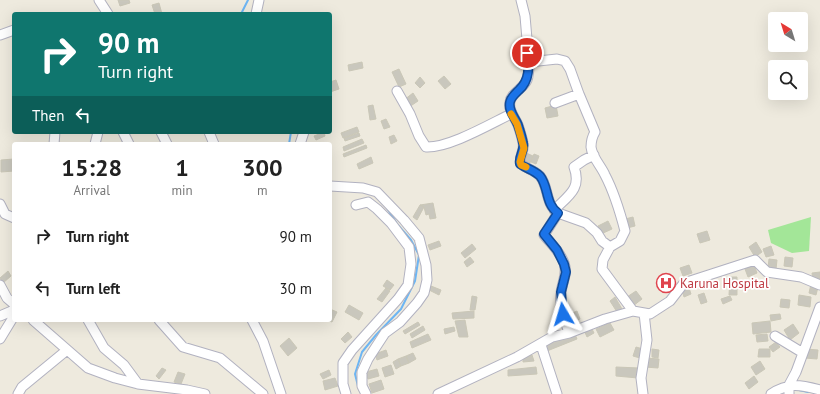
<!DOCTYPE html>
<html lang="en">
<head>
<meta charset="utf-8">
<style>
	:root { --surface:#fff; --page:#f2f2f2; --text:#222; --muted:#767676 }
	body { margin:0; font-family:"PT Sans",sans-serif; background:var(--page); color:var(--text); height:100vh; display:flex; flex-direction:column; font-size:15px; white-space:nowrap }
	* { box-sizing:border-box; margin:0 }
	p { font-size:13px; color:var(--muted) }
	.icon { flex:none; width:22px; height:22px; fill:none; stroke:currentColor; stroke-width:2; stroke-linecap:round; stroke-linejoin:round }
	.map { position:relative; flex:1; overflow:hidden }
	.panel { position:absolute; left:12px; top:142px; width:320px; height:180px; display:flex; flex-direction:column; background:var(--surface); border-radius:4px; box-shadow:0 4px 16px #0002 }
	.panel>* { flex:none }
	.top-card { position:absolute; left:12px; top:12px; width:320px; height:122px; border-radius:4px; box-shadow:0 4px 16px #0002; background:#0f766e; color:#fff; overflow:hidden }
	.needle { width:26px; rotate:322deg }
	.tools { position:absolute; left:768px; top:12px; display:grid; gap:8px }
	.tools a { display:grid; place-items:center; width:40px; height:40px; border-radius:4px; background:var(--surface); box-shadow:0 4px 16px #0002; font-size:20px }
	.pin { position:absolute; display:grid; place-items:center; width:34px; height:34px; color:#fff; margin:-17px; border:2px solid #fff; border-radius:50%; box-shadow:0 1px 4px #0007 }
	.me { position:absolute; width:44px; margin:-22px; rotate:353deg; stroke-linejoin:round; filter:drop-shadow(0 0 3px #0008) }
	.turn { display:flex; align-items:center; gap:14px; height:84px; padding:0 20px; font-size:18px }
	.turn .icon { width:52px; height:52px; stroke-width:2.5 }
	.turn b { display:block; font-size:28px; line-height:34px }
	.then { display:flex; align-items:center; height:38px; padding:0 20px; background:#0003; gap:8px; font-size:15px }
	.eta { display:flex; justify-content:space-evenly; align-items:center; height:68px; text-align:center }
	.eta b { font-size:24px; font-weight:700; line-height:28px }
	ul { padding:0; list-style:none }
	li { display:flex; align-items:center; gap:12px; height:52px; padding:0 20px }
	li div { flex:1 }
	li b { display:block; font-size:15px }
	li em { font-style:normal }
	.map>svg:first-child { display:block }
	.green { fill:#a3e698 }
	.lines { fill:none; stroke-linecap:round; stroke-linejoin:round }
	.stream { stroke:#6db5f3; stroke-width:2 }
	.building { fill:#c9c7bd; stroke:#cac7b7 }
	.minor-casing { stroke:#b2b2c0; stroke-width:11 }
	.minor { stroke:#fff; stroke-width:9 }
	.route-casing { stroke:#114b97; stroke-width:10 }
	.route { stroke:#1a73e8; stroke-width:7 }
	.slow { stroke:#f59e0b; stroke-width:7 }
	.labels { text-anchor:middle; stroke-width:3.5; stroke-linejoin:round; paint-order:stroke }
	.health-label { font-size:13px; fill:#be3a42; stroke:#fff; text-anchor:start }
</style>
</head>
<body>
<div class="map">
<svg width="820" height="394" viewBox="0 0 820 394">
	<rect width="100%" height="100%" fill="#eeeade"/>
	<path class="green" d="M811,217L809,251L792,253L771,243L768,230Z"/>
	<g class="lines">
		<path class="stream" d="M241,14L248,0
			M289,144L291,132
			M358,386L355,374L362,352L376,335L401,309L415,281L419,255L411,240L397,224L387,208
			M799,390L808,392"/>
	</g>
	<path class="building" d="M118,0H129L130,3L120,6Z
		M159,3L162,14H155L152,5Z
		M362,62L363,68L349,71L348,65Z
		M399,69L406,84L399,87L392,72Z
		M444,76L451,84L445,89L438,81Z
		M420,77L425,83L420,88L415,83Z
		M336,80L339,89L330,92V82Z
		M413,93L418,101L409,107L404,100Z
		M373,105L376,119L370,120L368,106Z
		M556,105L558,116L547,118L545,108Z
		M386,119L390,127L384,129L381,121Z
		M357,127L359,132L343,138L341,133Z
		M324,132L325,136L316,140L314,136Z
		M359,133L360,136L345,141L344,138Z
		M394,135L397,141L391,144L389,137Z
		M362,139L364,143L344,151L343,147Z
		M366,145L367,148L344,157L343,154Z
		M524,152L533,156L529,165L520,162Z
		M534,154L539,156L536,164L531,162Z
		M371,157L373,163L359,169L357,164Z
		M14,159V171L1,172V160Z
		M433,203L436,218L430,219L429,214L426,215L424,207L420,205Z
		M420,205L424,207L417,220L413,217Z
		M633,217L635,226L627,228L625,219Z
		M608,221L612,229L601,234L598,226Z
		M707,231L710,240L700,243L697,234Z
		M439,241L441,246L430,250L428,245Z
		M756,242L762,252L755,257L749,247Z
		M472,244L476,249L465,258L461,253Z
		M771,246L774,255L766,257L763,249Z
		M470,257L474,262L467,267L464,262Z
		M785,257L793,258L792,267L784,266Z
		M769,259L777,260L776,269L768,268Z
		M689,265L692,273L683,276L680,268Z
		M754,265L757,273L748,277L745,269Z
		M8,271L11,276L3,283L0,278Z
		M820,272V279L813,280L812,273Z
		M730,277H737V295H729Z
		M387,280L394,285L390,290L383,286Z
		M811,284L818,287L816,295L809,293Z
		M431,286L441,290L439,295L429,290Z
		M386,288L390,291L382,302L377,299Z
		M689,288L691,294L684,297L682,290Z
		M636,291L642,299L633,306L627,297Z
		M704,293L707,302L701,304L698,295Z
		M799,295L811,297L810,307L798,305Z
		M472,296L477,297L475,310H470Z
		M730,296L732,300L723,304L721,299Z
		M615,297L622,309L617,312L610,301Z
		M781,299L790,300L789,308L780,307Z
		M349,305L363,313L359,320L345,312Z
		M330,309L337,312L332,322L326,320H330Z
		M474,311V318L453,319L452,313Z
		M577,311L580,319L572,322L570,314Z
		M780,314L781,319L771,321L770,315Z
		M465,320L468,337H459L455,321Z
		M770,321L771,332L753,334L752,323Z
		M418,322L420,325L405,334L403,331Z
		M610,323L614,330L600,337L596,329Z
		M793,324L799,333L790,340L784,330Z
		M423,326L425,330L412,338L410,334Z
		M454,327L455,331L445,334L444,329Z
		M591,327L594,333L587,337L584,330Z
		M348,332L352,337L345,343L341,339Z
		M574,332L577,339L547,351L545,344Z
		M428,334L431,340L412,348L410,342Z
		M767,334L768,341L757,342L756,335Z
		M289,338L297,348L288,356L280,346Z
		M776,342L780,347L773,352L769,347Z
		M636,347L643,349L640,358L633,356Z
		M652,349L659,350L658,358L652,357Z
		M759,349H770V357H758Z
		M806,349L818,350L817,359L805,358Z
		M386,350L388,356L377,360L375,354Z
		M413,353L416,359L409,363L406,356Z
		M532,355L534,361L523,362V359Z
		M406,356L409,363L401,366L398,359Z
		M646,358L659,359L658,368L645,367Z
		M398,359L401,366L396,369L393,362Z
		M760,361L765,369L756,375L751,367Z
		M391,365L394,374L385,377L382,368Z
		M536,367L537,374L508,376V370Z
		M616,367L639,368L638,378L616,376Z
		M162,368L166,370L159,379L156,376Z
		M377,369L379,376L368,379L366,372Z
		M329,370L331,375L323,379L320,374Z
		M178,372L185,374L181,384L174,382Z
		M754,376L758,382L749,389L745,383Z
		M335,378L338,386L325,390L323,381Z
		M381,380L384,389L372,393L369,384Z"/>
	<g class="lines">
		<g class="minor-casing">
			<path id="minor" d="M99,0L108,14
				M521,0L525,16L529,62L557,59L565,61L570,69L579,94
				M256,14L259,0
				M0,35L14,30
				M529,62C529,68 529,75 527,80C523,89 511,93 510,102C508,111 515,117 518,125C520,131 522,137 523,143C525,151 518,157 521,164C527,169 534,170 540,176C549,187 545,204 558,213L544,235C551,244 560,251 564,263C568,274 562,282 561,293C559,306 565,320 569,333
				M397,91L410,114L419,136L426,147C449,148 490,124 511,114
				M555,103L579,94L595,132C592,137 591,141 591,147C592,157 601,166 605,175C614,192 620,212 625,231L620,241L610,247L603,260L602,269L633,311
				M123,132L129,144
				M161,132L167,144
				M209,132L214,144
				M54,144L55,132
				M95,144L98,132
				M300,144L304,132
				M330,186L363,188L377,192L404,220L419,238L426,265L427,280L424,293L417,303L400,322L385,333L368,359L362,372V386L366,394
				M0,204L5,214L14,218
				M554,210C568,196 582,189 574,167L584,160L594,155
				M558,213L586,223L597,233L602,241L610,247
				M0,285L7,298L14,304
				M0,316L14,310
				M33,320L88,368L115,378L138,384L187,390L205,394
				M88,320L104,348L124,365L138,384
				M159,320L183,347L220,358L263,394
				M252,320L263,341L281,394
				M775,336L803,353
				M0,339L14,316
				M541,345L557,394
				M18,394L22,387L67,350
				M346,394L343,384V363L352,350L398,299L408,285L411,264L409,247L391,223L377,209L368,202L356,205
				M438,394L517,357L552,337L569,333L605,319L633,311L650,314L670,301L684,283L755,260L767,272L801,277L820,285
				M643,394L641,378L647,340L644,313
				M771,394C788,382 801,385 820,390
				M789,394V385L796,372L820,307"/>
		</g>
		<use href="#minor" class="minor"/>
	</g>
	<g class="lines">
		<g class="route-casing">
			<path id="route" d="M527,53C529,67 530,80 519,90C515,94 511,97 510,102C508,111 515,117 518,125C520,131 522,137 523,143C525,151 518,157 520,164C527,169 534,170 540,176C549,187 545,204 558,213L544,234L557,250L564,264L566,272L561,292L563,314"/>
		</g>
		<use href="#route" class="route"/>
		<path class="slow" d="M511,114L517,124L524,148L520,162L521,165L526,167"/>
	</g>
	<defs>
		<g id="hospital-ring" transform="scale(1)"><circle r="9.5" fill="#fff" stroke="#e0444e" stroke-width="1.5"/><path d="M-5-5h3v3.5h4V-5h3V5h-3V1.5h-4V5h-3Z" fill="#e0444e"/></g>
	</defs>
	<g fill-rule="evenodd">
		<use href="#hospital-ring" x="666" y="283"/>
	</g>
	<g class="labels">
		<g class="health-label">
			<text x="680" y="288">Karuna Hospital</text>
		</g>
	</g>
</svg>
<div class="tools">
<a><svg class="needle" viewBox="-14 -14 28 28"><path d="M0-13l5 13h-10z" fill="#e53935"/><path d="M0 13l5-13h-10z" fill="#767676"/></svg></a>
<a><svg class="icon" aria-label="search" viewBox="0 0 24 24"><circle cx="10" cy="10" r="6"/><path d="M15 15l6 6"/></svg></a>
</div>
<div class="pin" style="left:527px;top:53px;background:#d93025"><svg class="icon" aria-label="arrive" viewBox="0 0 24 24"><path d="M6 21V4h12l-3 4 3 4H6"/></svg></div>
<svg class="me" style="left:563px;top:314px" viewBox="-20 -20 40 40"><path d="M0-17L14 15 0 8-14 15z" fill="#1a73e8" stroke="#fff" stroke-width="4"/></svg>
<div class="top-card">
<div class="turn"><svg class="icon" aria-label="right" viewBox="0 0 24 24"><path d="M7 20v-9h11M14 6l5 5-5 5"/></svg><div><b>90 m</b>Turn right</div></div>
<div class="then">Then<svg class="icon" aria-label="left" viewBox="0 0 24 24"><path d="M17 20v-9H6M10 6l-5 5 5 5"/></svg></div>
</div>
<section class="panel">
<div class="eta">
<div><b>15:28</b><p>Arrival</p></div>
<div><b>1</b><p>min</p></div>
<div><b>300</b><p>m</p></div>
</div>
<ul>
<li><svg class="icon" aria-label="right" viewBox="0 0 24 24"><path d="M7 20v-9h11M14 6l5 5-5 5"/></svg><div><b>Turn right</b></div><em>90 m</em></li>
<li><svg class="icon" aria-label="left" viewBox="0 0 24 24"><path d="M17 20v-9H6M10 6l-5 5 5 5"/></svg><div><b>Turn left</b></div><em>30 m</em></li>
</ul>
</section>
</div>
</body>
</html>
